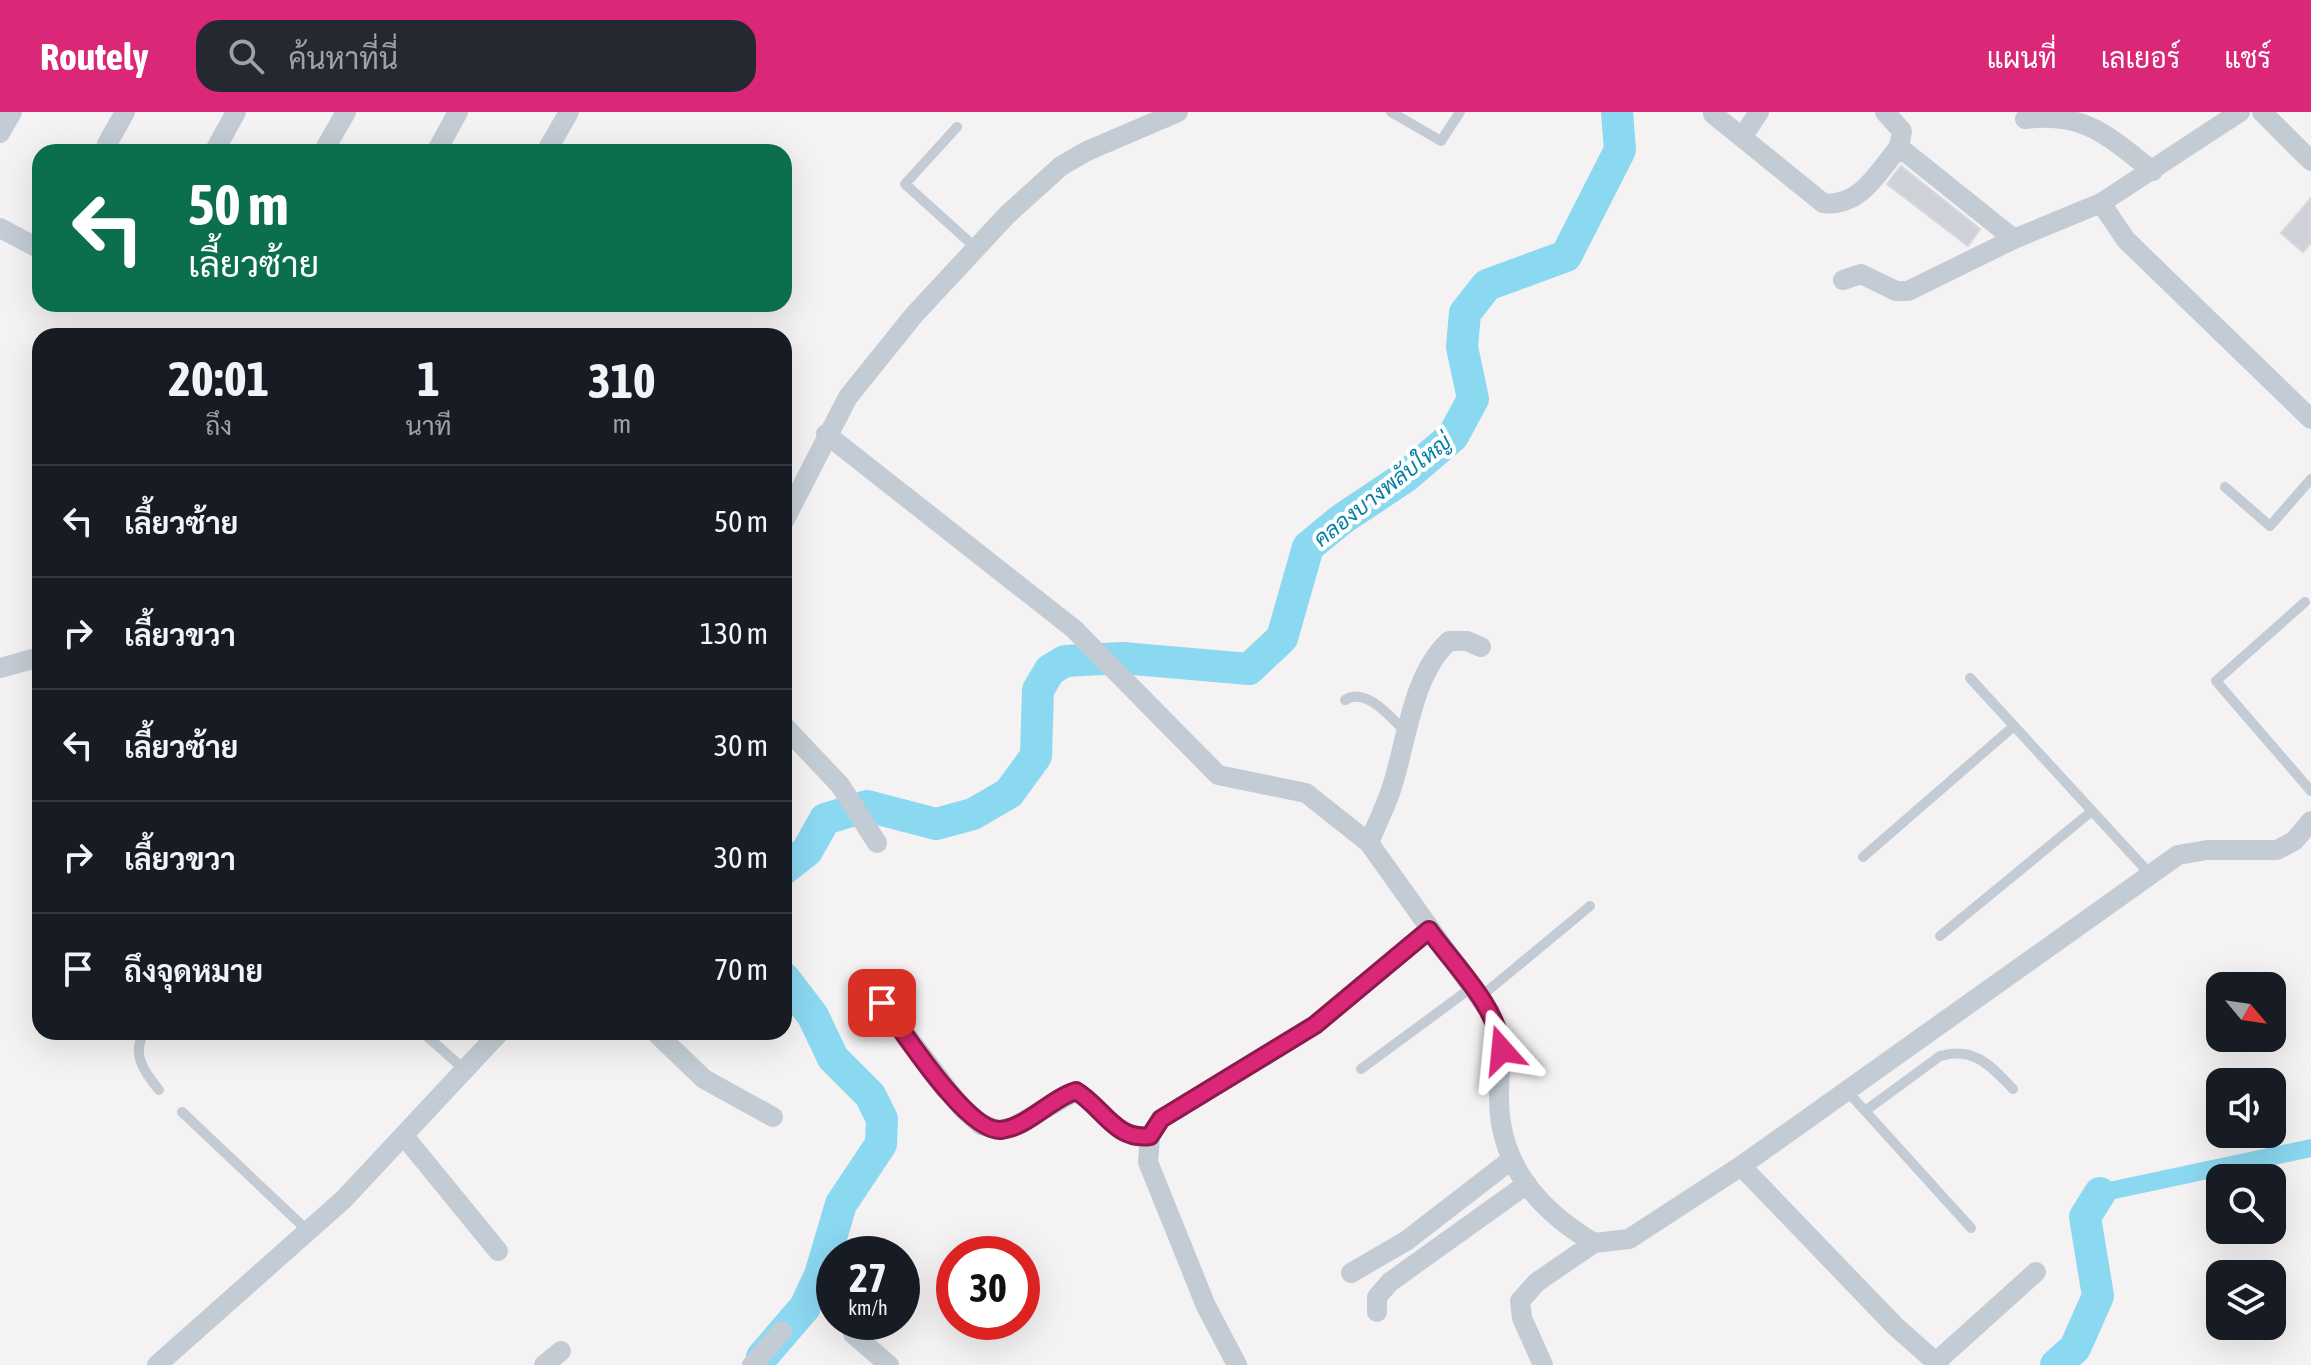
<!DOCTYPE html>
<html lang="th">
<head>
<meta charset="utf-8">
<style>
	:root { --surface:#171b24; --page:#242831; --text:#f1f3f6; --muted:#9ea1a6; --line:#363941; --accent:#db2777 }
	body { margin:0; font-family:"Asap Condensed",Sarabun,sans-serif; background:var(--page); color:var(--text); height:100vh; display:flex; flex-direction:column; font-size:30px; white-space:nowrap }
	* { box-sizing:border-box; margin:0 }
	p { font-size:26px; color:var(--muted) }
	.icon { flex:none; width:44px; height:44px; fill:none; stroke:currentColor; stroke-width:2; stroke-linecap:round; stroke-linejoin:round }
	.map { position:relative; flex:1; overflow:hidden }
	.sheet { position:absolute; left:32px; top:216px; width:760px; height:712px; display:flex; flex-direction:column; background:var(--surface); border-radius:24px; box-shadow:0 8px 32px #0002 }
	.sheet>* { flex:none }
	.guide { position:absolute; left:32px; top:32px; width:760px; height:168px; border-radius:24px; box-shadow:0 8px 32px #0002; background:#0b6e4f; color:#fff; overflow:hidden }
	.needle { width:52px; rotate:119deg }
	.controls { position:absolute; left:2206px; top:860px; display:grid; gap:16px }
	.controls a { display:grid; place-items:center; width:80px; height:80px; border-radius:16px; background:var(--surface); box-shadow:0 8px 32px #0002; font-size:40px }
	.speed { position:absolute; left:816px; top:1124px; display:flex; gap:16px; font-size:40px; font-weight:700; text-align:center }
	.speed>* { display:grid; place-content:center; width:104px; height:104px; border-radius:50%; background:var(--surface); box-shadow:0 8px 32px #0002; line-height:1 }
	.speed small { font-size:20px; font-weight:400 }
	.speed .limit { border:12px solid #d22; background:#fff; color:#111 }
	.pin { position:absolute; display:grid; place-items:center; width:68px; height:68px; color:#fff; margin:-34px; border-radius:16px; box-shadow:0 4px 12px #0006 }
	.me { position:absolute; width:88px; margin:-44px; rotate:342deg; stroke-linejoin:round; filter:drop-shadow(0 0 6px #0008) }
	.turn { display:flex; align-items:center; gap:28px; height:168px; padding:0 24px; font-size:36px }
	.turn .icon { width:104px; height:104px; stroke-width:2.5 }
	.turn b { display:block; font-size:56px; line-height:68px }
	.eta { display:flex; justify-content:space-evenly; align-items:center; height:136px; text-align:center }
	.eta b { font-size:48px; font-weight:700; line-height:56px }
	ul { padding:0; list-style:none }
	li { display:flex; align-items:center; gap:24px; height:112px; padding:0 24px; border-top:2px solid var(--line) }
	li div { flex:1 }
	li b { display:block; font-size:30px }
	li em { font-style:normal }
	header { display:flex; align-items:center; gap:48px; box-sizing:border-box; height:112px; padding:0 40px; background:var(--accent); color:#fff }
	header strong { font-size:38px }
	nav { display:flex; gap:44px; margin-inline-start:auto; font-size:28px }
	.search { width:560px; height:72px; background:var(--page); display:flex; align-items:center; gap:20px; box-sizing:border-box; padding:0 28px; border-radius:24px; color:var(--muted); font-size:30px }
	.map>svg:first-child { display:block }
	.lines { fill:none; stroke-linecap:round; stroke-linejoin:round }
	.canal { stroke:#8bd8f1; stroke-width:18 }
	.river { stroke:#8bd8f1; stroke-width:32 }
	.building { fill:#ced1d7; stroke:#d6d8de; stroke-width:2 }
	.service { stroke:#c3ccd4; stroke-width:10 }
	.minor { stroke:#c3ccd4; stroke-width:20 }
	.route-casing { stroke:#8e194d; stroke-width:20 }
	.route { stroke:#db2777; stroke-width:14 }
	.labels { text-anchor:middle; stroke-width:8; stroke-linejoin:round; paint-order:stroke }
	.water-label { font-size:22px; font-style:italic; fill:#067fa6; stroke:#fff }
</style>
</head>
<body>
<header>
<strong>Routely</strong>
<div class="search"><svg class="icon" aria-label="search" viewBox="0 0 24 24"><circle cx="10" cy="10" r="6"/><path d="M15 15l6 6"/></svg>ค้นหาที่นี่</div>
<nav><a>แผนที่</a><a>เลเยอร์</a><a>แชร์</a></nav>
</header>
<div class="map">
<svg width="2311" height="1253" viewBox="0 0 2311 1253">
	<rect width="100%" height="100%" fill="#f4f2f2"/>
	<g class="lines">
		<path class="canal" d="M2100,1081L2311,1036"/>
		<path class="river" d="M784,757L807,739L825,707L867,694L936,712L973,702L1009,681L1036,644L1038,578L1050,558L1065,549L1122,546L1249,557L1282,526L1308,435L1342,407L1405,365L1453,324L1473,287L1462,235L1465,201L1487,173L1566,144L1620,38L1617,0
			M762,1245L805,1195L820,1163L841,1092L881,1032L882,1007L870,983L833,946L813,904L784,866
			M2056,1253L2075,1236L2098,1184L2085,1105L2100,1081"/>
	</g>
	<path class="building" d="M1901,54L1980,117L1968,134L1887,72Z
		M2311,86V131L2303,140L2281,121Z"/>
	<g class="lines">
		<path class="service" d="M1391,0L1441,29L1460,0
			M957,15L905,72L976,136
			M2225,375L2270,414L2311,367
			M2305,490L2216,569L2311,679
			M1970,566L2149,761
			M1345,588C1366,574 1392,607 1406,620
			M1863,745L2014,614
			M1940,824L2092,699
			M1479,886L1590,794
			M145,920C130,941 145,961 159,978
			M422,920L465,958
			M1361,957L1471,876
			M1847,979L1971,1116
			M1865,999L1940,944C1974,934 1991,954 2013,977
			M182,1000L309,1120"/>
		<path class="minor" d="M1885,0L1902,19L1899,35
			M2240,0L2101,91L2126,128L2311,307
			M2262,0L2311,49
			M1713,2L1823,91C1860,96 1878,60 1899,35L2014,127
			M2025,7C2086,0 2107,24 2153,59
			M1747,18L1759,0
			M0,21L12,0
			M107,32L125,0
			M214,40L236,0
			M323,40L346,0
			M436,40L458,0
			M546,40L569,0
			M0,116L40,137
			M1843,168L1861,162L1896,179H1908L2014,127L2101,91
			M826,322L1074,517L1218,663L1306,681L1369,731L1489,899C1506,936 1499,946 1499,983C1498,1051 1537,1097 1594,1131L1629,1127L1741,1054L2178,743L2207,738H2277L2294,729L2311,709
			M784,409L848,285L914,203L1007,103L1061,54L1087,39L1178,0
			M0,556L40,545
			M784,614L840,673L877,731
			M1369,731C1376,713 1385,696 1391,678C1407,631 1411,564 1449,529H1467L1481,535
			M882,891L962,996L981,1013L999,1018L1013,1015L1076,979C1103,995 1115,1029 1150,1024
			M655,920L704,967L773,1005
			M404,1024L498,1139
			M1741,1054L1895,1214L1939,1253
			M1351,1161L1406,1129L1511,1048
			M1377,1200V1185L1390,1170L1527,1072
			M853,1222L889,1253
			M1936,1250L2036,1160
			M157,1253L344,1087L500,920
			M544,1253L561,1239
			M752,1253L782,1219
			M1237,1253L1206,1194L1148,1050L1150,1024L1161,1007L1315,913L1429,818
			M1543,1253L1522,1206L1520,1189L1537,1170L1594,1131"/>
	</g>
	<g class="lines">
		<g class="route-casing">
			<path id="route" d="M882,891C902,917 967,1021 1001,1018C1028,1015 1050,987 1076,979C1103,995 1115,1029 1150,1024L1161,1007L1315,913L1429,818C1454,853 1498,895 1502,938"/>
		</g>
		<use href="#route" class="route"/>
	</g>
	<g class="labels">
		<g class="water-label">
			<text transform="translate(1382 378) rotate(-38)" y="8">คลองบางพลับใหญ่</text>
		</g>
	</g>
</svg>
<div class="controls">
<a><svg class="needle" viewBox="-14 -14 28 28"><path d="M0-13l5 13h-10z" fill="#e53935"/><path d="M0 13l5-13h-10z" fill="#9ea1a6"/></svg></a>
<a><svg class="icon" aria-label="sound" viewBox="0 0 24 24"><path d="M4 9h4l5-4v14l-5-4H4zM17 9q2 3 0 6"/></svg></a>
<a><svg class="icon" aria-label="search" viewBox="0 0 24 24"><circle cx="10" cy="10" r="6"/><path d="M15 15l6 6"/></svg></a>
<a><svg class="icon" aria-label="layers" viewBox="0 0 24 24"><path d="M12 4l9 5-9 5-9-5zM3 14l9 5 9-5"/></svg></a>
</div>
<div class="speed"><div>27<small>km/h</small></div><div class="limit">30</div></div>
<div class="pin" style="left:882px;top:891px;background:#d93025"><svg class="icon" aria-label="arrive" viewBox="0 0 24 24"><path d="M6 21V4h12l-3 4 3 4H6"/></svg></div>
<svg class="me" style="left:1502px;top:938px" viewBox="-20 -20 40 40"><path d="M0-17L14 15 0 8-14 15z" fill="#db2777" stroke="#fff" stroke-width="4"/></svg>
<div class="guide">
<div class="turn"><svg class="icon" aria-label="left" viewBox="0 0 24 24"><path d="M17 20v-9H6M10 6l-5 5 5 5"/></svg><div><b>50 m</b>เลี้ยวซ้าย</div></div>
</div>
<section class="sheet">
<div class="eta">
<div><b>20:01</b><p>ถึง</p></div>
<div><b>1</b><p>นาที</p></div>
<div><b>310</b><p>m</p></div>
</div>
<ul>
<li><svg class="icon" aria-label="left" viewBox="0 0 24 24"><path d="M17 20v-9H6M10 6l-5 5 5 5"/></svg><div><b>เลี้ยวซ้าย</b></div><em>50 m</em></li>
<li><svg class="icon" aria-label="right" viewBox="0 0 24 24"><path d="M7 20v-9h11M14 6l5 5-5 5"/></svg><div><b>เลี้ยวขวา</b></div><em>130 m</em></li>
<li><svg class="icon" aria-label="left" viewBox="0 0 24 24"><path d="M17 20v-9H6M10 6l-5 5 5 5"/></svg><div><b>เลี้ยวซ้าย</b></div><em>30 m</em></li>
<li><svg class="icon" aria-label="right" viewBox="0 0 24 24"><path d="M7 20v-9h11M14 6l5 5-5 5"/></svg><div><b>เลี้ยวขวา</b></div><em>30 m</em></li>
<li><svg class="icon" aria-label="arrive" viewBox="0 0 24 24"><path d="M6 21V4h12l-3 4 3 4H6"/></svg><div><b>ถึงจุดหมาย</b></div><em>70 m</em></li>
</ul>
</section>
</div>
</body>
</html>
